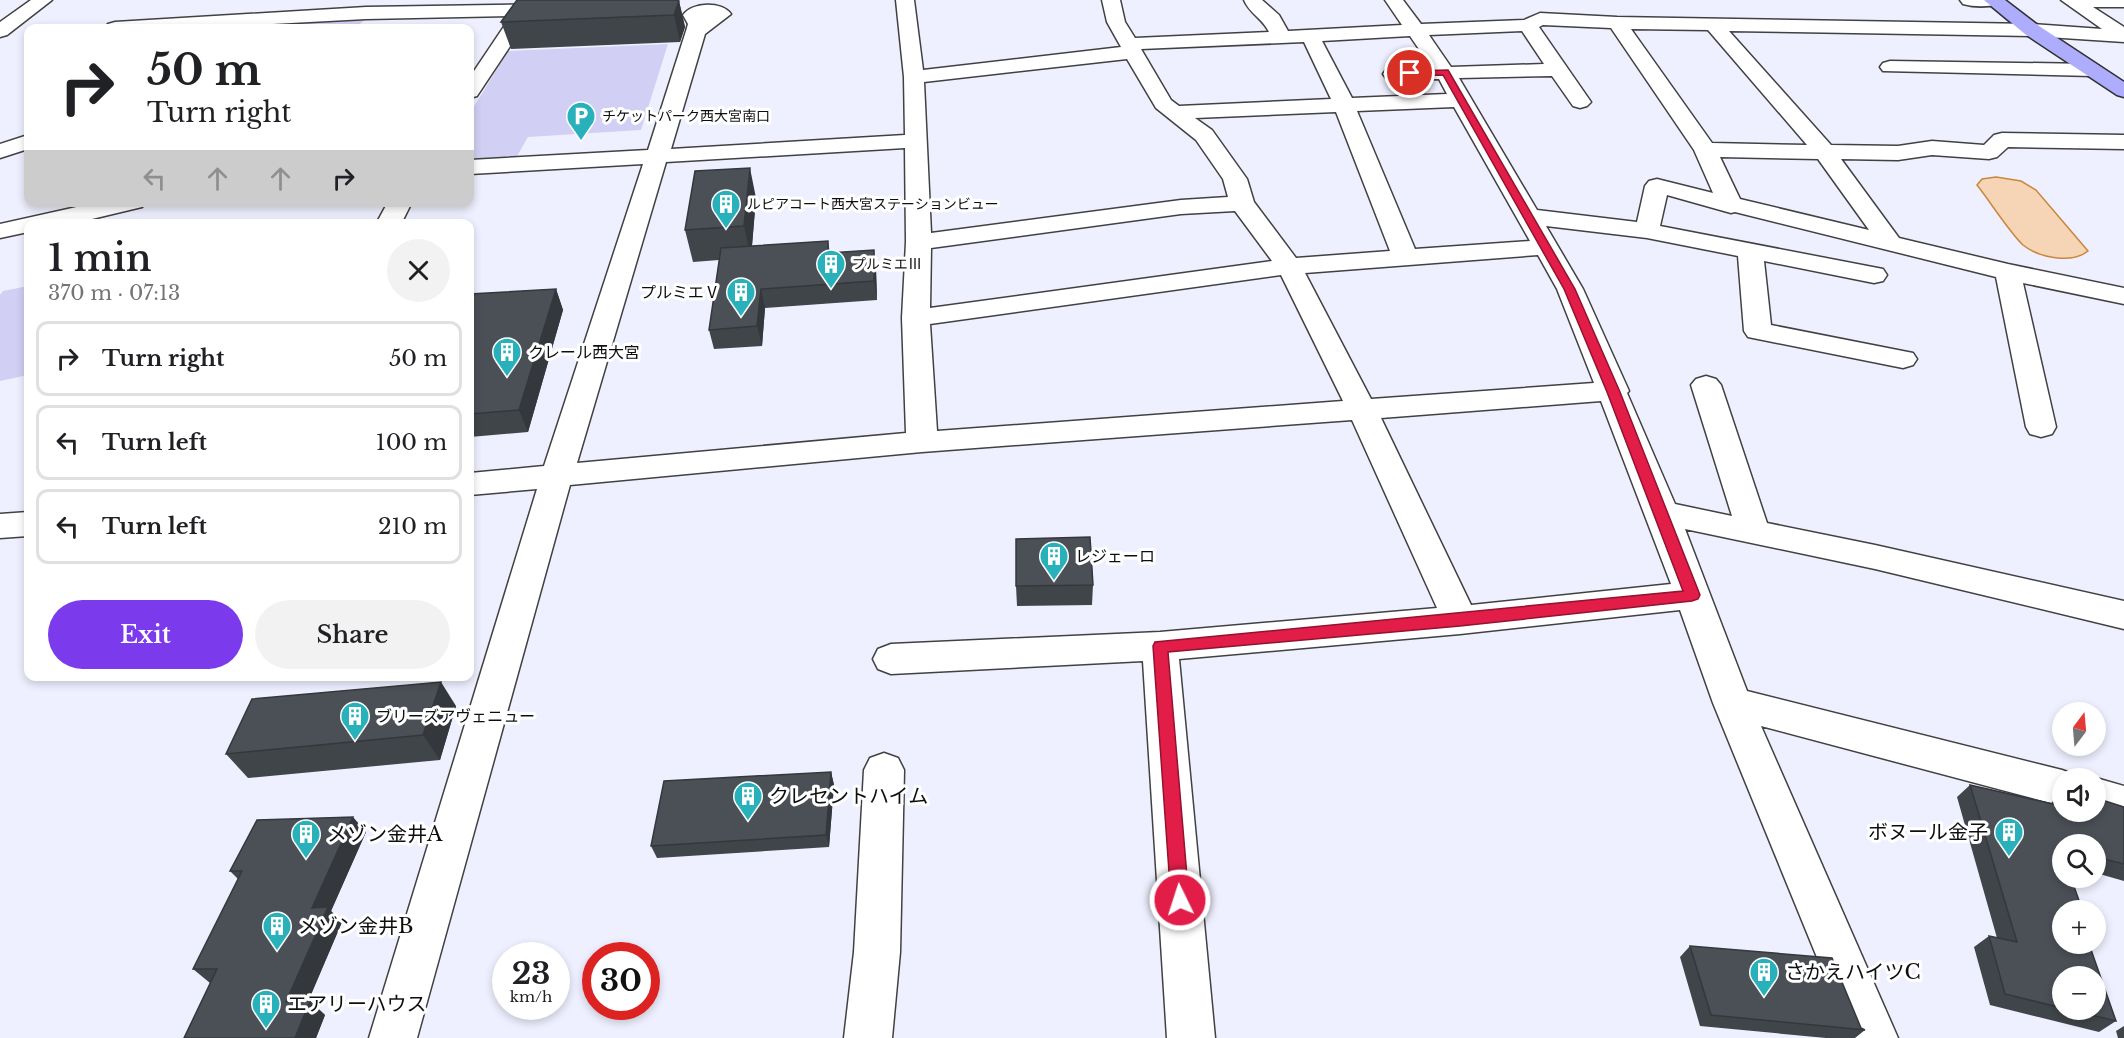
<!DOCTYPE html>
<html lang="en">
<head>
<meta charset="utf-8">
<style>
	:root { --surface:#fff; --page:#f2f2f2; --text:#202124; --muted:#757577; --line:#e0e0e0; --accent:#7c3aed }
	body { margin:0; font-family:"Libre Baskerville","Noto Sans JP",serif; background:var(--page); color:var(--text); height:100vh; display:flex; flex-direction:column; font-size:22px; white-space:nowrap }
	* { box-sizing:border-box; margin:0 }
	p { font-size:20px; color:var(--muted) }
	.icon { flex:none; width:33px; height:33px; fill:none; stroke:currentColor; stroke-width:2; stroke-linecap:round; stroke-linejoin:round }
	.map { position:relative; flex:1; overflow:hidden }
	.drawer { position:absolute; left:24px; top:219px; width:450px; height:462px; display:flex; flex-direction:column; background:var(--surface); border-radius:12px; box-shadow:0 3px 9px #0003 }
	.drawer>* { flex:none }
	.top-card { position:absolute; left:24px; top:24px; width:450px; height:183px; border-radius:12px; box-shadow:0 3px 9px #0003; background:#fff; color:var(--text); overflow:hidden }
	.needle { width:39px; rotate:16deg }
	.fabs { position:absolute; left:2052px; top:702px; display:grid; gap:12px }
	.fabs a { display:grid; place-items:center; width:54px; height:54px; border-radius:50%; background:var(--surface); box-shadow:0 3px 9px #0003; font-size:30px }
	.speed { position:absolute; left:492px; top:942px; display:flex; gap:12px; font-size:30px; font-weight:700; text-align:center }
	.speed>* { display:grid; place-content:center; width:78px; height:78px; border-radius:50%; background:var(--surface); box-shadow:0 3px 9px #0003; line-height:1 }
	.speed small { font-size:15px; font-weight:400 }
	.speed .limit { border:9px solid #d22; background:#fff; color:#111 }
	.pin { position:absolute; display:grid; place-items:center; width:51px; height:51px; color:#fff; margin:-26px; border:3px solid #fff; border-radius:50%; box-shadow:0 2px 6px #0007 }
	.me { position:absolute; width:66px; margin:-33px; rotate:356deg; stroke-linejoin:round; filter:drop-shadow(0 0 4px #0008) }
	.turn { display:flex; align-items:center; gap:21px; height:126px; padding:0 24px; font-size:27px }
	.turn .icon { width:78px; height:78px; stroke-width:2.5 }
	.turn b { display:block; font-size:42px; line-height:51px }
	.lanes { display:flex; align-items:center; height:57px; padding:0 24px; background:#0003; justify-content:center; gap:30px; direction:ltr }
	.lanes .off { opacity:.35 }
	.round { display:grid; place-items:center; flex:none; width:63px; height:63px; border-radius:32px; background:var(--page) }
	.summary { display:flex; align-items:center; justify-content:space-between; height:102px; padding:0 24px }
	h1 { font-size:36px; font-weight:600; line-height:45px }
	.cta { display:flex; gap:12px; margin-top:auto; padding:12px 24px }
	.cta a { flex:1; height:69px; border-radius:36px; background:var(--accent); color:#fff; font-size:24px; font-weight:600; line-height:69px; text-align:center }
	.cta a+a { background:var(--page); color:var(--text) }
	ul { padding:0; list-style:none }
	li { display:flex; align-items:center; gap:18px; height:75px; margin:0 12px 9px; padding:0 12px; border:3px solid var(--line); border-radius:12px }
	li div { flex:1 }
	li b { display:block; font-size:22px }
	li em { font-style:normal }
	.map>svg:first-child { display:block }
	.farmland { fill:#d1d0f4 }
	.water { fill:#f5d5b5; stroke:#ca873d; stroke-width:1.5 }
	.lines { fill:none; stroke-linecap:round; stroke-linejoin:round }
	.minor-casing { stroke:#414141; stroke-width:3 }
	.secondary-casing { stroke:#303030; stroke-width:3 }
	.minor { fill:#fff; fill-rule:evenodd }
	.secondary { fill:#adacfd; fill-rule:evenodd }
	.wall { fill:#40454a; fill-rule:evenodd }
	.shaded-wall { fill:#34383c }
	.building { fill:#4a5056; stroke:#34383c; stroke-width:1.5 }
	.route { fill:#e11d48; stroke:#92132f; stroke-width:1.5 }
	.labels { text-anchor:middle; stroke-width:6; stroke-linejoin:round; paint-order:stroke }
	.far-poi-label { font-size:14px; fill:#0e0e0e; stroke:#fff; text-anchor:start }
	.poi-label { font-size:16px; fill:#0e0e0e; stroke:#fff; text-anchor:start }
	.near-poi-label { font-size:20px; fill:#0e0e0e; stroke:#fff; text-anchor:start }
</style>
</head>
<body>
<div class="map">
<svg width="2124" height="1038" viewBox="0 0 2124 1038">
	<rect width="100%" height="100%" fill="#eff0ff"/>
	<path class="farmland" d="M369,15L356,28H231L250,23Z
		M668,44L641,130L528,137L516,158L470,161V113L508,51Z
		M28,286V375L0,381V295L3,291Z"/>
	<path class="water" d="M1996,177L2021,181L2036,190L2088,251C2072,264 2039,258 2023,245C2010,233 1989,200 1977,185L1982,179Z"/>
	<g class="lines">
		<g class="minor-casing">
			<path id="minor" d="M31,0H52L7,35L0,37V22Z
				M896,0H914L923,70L1121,47L1107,22L1102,0H1120L1125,22L1135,38L1269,32C1263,19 1249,13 1244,0H1262L1279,15L1288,31L1402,25L1385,0H1403L1421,24L1524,20L1540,13L1617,17L2032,24L2102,29L2061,0H2124V7H2093L2124,27V42L2032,36L1729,31L1831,145L1898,146L1932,141L1984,145L1994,135L2002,133L2124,135V149L2008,147L1997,157L1989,159L1932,155L1898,160L1841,159L1899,238L2008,264L2124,288V304L2023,283L2056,427L2052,434L2041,437L2030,434L2026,427L1996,277L1735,212L1731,213L1667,195L1660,226L1883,269L1887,275L1883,281L1874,283L1764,261L1771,325L1913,353L1917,359L1913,365L1903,368L1748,337L1744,331L1738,256L1647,238L1546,226L1583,289L1629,391L1627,393L1675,504L1732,516L1691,385L1696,379L1706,376L1716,379L1721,385L1767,523L1875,545L2124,601V629L1875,569L1685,529L1747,691L2062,770L2076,775L2078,778H2062V806L1761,726L1898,1038H1850L1713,703L1680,610L1460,634L1179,659L1215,1038H1167L1143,661L891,674L878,669L873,659L878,649L891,644L1160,632L1437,608L1352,420L922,452L570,485L417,1038H369L537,489L470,495V473L544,466L643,164L470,174V160L648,150L686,31L688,24L683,15C692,2 722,1 731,14L705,34L671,149L905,135L904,77ZM1543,25L1611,28L1694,150L1713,193L1657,179L1649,181L1645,186L1637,222L1537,210L1459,78L1552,76L1573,106L1580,108L1587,106L1591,102L1539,27ZM1631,29L1708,30L1807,145L1712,143ZM1522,31L1544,64L1451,67L1429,35ZM1410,36L1431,67L1386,70L1383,74L1386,78L1393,80L1439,79L1447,94L1352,98L1322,41ZM1304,42L1331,99L1179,106L1171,100L1141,49ZM1127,59L1156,108L1196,140L1223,179L1228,197L1181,200L931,233L924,82ZM1454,107L1530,241L1415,249L1357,111ZM1336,112L1390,251L1296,258L1254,202L1247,179L1212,130L1195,118ZM905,148L906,242L902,318L906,433L577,463L666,162ZM1720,157L1818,159L1869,230L1740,199ZM1235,211L1272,261L930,308L931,248L1181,214ZM1538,255L1557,289L1594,383L1371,399L1305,273ZM1281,275L1343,401L937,431L930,324ZM1601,401L1671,584L1471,605L1381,418Z
				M1960,0H2002L1999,4C1988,7 1974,7 1963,4Z
				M553,4L560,6L562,10L560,14L530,16L477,96L470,98V77L511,16L366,19L201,28H105L108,24L115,22L366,7Z
				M1890,61L2092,64L2099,66L2102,70L2099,74L2092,76L1883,71L1880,67L1883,63Z
				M28,135V149L0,158V144Z
				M99,202H146L142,207L71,224H28V232L0,238V224Z
				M388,202H412L401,224H376Z
				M28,512V536L0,538V514Z
				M884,753L898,758L904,770L900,952L892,1038H844L854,952L864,770L870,758Z
				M2095,778H2096L2124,786V822L2089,812H2096Z"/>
		</g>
		<g class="secondary-casing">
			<path id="secondary" d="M1984,0H2005L2039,26L2124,82V97L2117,95L2025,34Z"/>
		</g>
		<use href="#minor" class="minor"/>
		<use href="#secondary" class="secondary"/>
	</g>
	<path class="wall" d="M679,1L685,27L680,42L511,49L501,22Z
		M756,198L752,246L828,241L830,253L876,269L877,300L765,308L762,346L714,349L709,330L719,260L693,262L685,230Z
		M556,289L563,310L528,432L470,437V294Z
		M1093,585L1092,605L1017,606L1016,586Z
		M456,706L440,760L248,778L226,754Z
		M831,772L834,785L829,847L657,858L651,846Z
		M1970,785L2051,803L2062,793V812L2124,807V881L2096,873V844H2062V878L2081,906L2077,909L2116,1021L2099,1032L1990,1005L1974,947L1989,936L1997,938L1957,797ZM2062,976L2096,1010H2062Z
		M366,832L331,911L342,922L308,1001H310L325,1015L316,1038H184L210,983L193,969L238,879L230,871Z
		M1690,946L1861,1028L1865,1030L1855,1038H1826L1700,1026L1680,957Z
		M2124,1026V1038H2118L2116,1031Z"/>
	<path class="shaded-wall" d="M679,1L685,27L680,42L674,15Z
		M750,168L756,198L751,257L744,226Z
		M874,250L876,269L877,300L874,281Z
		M556,289L563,310L528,432L519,410Z
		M761,289L765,308L762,346L757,326Z
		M441,682L456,706L440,760L423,735Z
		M831,772L834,785L829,847L826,835Z
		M353,817L366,832L331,911L342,922L302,1016L286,1002L312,908Z
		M310,1001L325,1015L316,1038H295Z"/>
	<path class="building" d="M517,0H677L679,1L674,15L501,22Z
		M750,168L744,226L685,230L695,171Z
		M828,241V253L874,250V281L761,289L757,326L709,330L721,248Z
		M556,289L519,410L470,414V294Z
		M1090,537L1093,585L1016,586V539Z
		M441,682L423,735L226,754L252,699Z
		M831,772L826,835L651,846L664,781Z
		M1970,785L2062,806V812H2096V798L2124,807V864L2096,857V844H2062V848L2060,847L2062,853V878H2071L2081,906L2075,905L2077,910H2062V944H2089L2116,1021L2070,1010H2096V976H2062V1008L2005,994L1989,936L2017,942Z
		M353,817L312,908L328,907L286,1002L310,1001L295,1038H184L217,969H193L242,871H230L257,820Z
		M1690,946L1832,958L1861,1028L1865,1030L1711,1015Z"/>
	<path class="route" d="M1448,70L1575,289L1620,392L1700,595L1698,599L1692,601L1460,626L1168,652L1189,900L1187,906L1180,908L1174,906L1171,900L1153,646L1155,642L1683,591L1607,392L1564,289L1443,75L1410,76L1406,73L1410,71Z"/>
	<defs>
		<g id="parking-pin" transform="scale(1.5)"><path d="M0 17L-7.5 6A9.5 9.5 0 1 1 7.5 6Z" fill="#29b1bb" stroke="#fff"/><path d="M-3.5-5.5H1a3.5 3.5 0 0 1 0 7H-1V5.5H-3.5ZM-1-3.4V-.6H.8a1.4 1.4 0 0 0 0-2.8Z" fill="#fff"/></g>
		<g id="building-pin" transform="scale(1.5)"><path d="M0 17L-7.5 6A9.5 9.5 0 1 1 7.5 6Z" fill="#29b1bb" stroke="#fff"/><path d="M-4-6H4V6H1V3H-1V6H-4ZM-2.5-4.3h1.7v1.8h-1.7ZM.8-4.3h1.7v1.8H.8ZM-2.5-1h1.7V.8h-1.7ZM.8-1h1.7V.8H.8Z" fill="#fff"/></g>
	</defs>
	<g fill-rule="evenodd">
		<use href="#parking-pin" x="581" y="116"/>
		<use href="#building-pin" x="726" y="204"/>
		<use href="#building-pin" x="831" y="264"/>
		<use href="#building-pin" x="741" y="292"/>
		<use href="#building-pin" x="507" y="352"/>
		<use href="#building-pin" x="1054" y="556"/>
		<use href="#building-pin" x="355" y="716"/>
		<use href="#building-pin" x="748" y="796"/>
		<use href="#building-pin" x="2009" y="832"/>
		<use href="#building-pin" x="306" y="834"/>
		<use href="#building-pin" x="277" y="926"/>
		<use href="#building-pin" x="1764" y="972"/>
		<use href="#building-pin" x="266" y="1004"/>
	</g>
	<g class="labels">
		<g class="far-poi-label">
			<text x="602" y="121">チケットパーク西大宮南口</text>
			<text x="747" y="209">ルピアコート西大宮ステーションビュー</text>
			<text x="852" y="269">プルミエⅢ</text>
		</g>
		<g class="poi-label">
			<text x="720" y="298" text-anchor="end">プルミエⅤ</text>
			<text x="528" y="358">クレール西大宮</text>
			<text x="1075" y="562">レジェーロ</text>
			<text x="376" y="722">ブリーズアヴェニュー</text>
		</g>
		<g class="near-poi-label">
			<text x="769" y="803">クレセントハイム</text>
			<text x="1988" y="839" text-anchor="end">ボヌール金子</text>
			<text x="327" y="841">メゾン金井A</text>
			<text x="298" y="933">メゾン金井B</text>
			<text x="1785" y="979">さかえハイツC</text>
			<text x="287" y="1011">エアリーハウス</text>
		</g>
	</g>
</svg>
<div class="fabs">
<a><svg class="needle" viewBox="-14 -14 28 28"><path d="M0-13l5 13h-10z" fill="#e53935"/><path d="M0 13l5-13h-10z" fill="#757577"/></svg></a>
<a><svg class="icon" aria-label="sound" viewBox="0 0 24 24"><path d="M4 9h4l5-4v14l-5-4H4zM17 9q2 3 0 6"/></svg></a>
<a><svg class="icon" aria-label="search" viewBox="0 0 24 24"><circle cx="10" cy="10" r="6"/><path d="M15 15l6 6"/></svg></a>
<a>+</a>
<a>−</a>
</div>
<div class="speed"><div>23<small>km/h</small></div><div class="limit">30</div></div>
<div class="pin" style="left:1410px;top:73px;background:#d93025"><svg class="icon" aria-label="arrive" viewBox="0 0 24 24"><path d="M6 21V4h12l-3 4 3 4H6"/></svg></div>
<svg class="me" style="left:1180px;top:900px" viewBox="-20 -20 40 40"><circle r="17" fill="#e11d48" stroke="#fff" stroke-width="3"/><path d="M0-11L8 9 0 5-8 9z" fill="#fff"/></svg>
<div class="top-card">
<div class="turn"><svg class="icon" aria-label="right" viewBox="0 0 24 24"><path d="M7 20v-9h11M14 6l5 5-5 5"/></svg><div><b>50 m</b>Turn right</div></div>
<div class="lanes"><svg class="icon off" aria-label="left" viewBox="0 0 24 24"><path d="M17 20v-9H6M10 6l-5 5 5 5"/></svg><svg class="icon off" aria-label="ahead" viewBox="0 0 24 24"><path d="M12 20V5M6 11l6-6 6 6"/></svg><svg class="icon off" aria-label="ahead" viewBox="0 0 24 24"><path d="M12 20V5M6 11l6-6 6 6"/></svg><svg class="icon" aria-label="right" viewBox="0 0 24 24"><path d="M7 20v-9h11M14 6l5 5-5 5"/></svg></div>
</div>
<section class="drawer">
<div class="summary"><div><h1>1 min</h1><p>370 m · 07:13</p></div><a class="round"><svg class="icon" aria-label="close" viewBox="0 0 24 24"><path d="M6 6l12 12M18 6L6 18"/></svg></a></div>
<ul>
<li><svg class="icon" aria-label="right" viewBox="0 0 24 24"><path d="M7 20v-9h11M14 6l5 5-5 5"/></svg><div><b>Turn right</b></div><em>50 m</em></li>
<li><svg class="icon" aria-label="left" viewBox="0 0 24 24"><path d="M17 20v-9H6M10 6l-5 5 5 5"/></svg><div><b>Turn left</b></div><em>100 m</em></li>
<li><svg class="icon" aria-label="left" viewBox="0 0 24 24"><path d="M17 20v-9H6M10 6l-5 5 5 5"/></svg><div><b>Turn left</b></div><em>210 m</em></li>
</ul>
<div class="cta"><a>Exit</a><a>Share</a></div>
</section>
</div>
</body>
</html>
